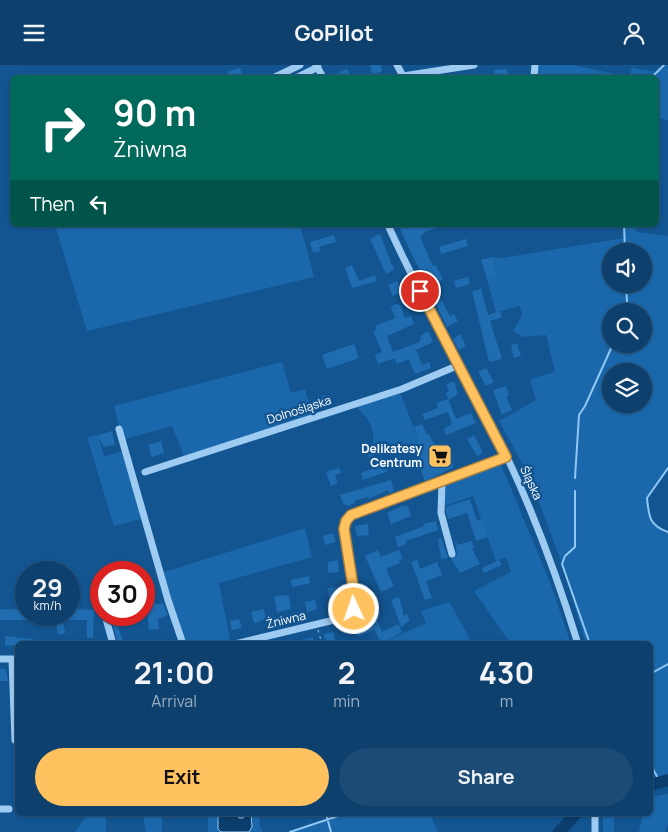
<!DOCTYPE html>
<html lang="en">
<head>
<meta charset="utf-8">
<style>
	:root { --surface:#0e406d; --page:#1c4b75; --text:#f1f3f6; --muted:#9bafc2; --line:#2e5980; --accent:#ffc25f }
	body { margin:0; font-family:Manrope,sans-serif; background:var(--page); color:var(--text); height:100vh; display:flex; flex-direction:column; font-size:19px; white-space:nowrap }
	* { box-sizing:border-box; margin:0 }
	p { font-size:16px; color:var(--muted) }
	.icon { flex:none; width:28px; height:28px; fill:none; stroke:currentColor; stroke-width:2; stroke-linecap:round; stroke-linejoin:round }
	.map { position:relative; flex:1; overflow:hidden }
	.drawer { position:absolute; left:15px; top:576px; width:638px; height:175px; display:flex; flex-direction:column; background:var(--surface); border-radius:8px; box-shadow:0 1px 4px #0004,0 0 0 1px var(--line) }
	.drawer>* { flex:none }
	.banner { position:absolute; left:10px; top:10px; width:649px; height:152px; border-radius:8px; box-shadow:0 1px 4px #0004,0 0 0 1px var(--line); background:#00695c; color:#fff; overflow:hidden }
	.buttons { position:absolute; left:602px; top:178px; display:grid; gap:10px }
	.buttons a { display:grid; place-items:center; width:50px; height:50px; border-radius:50%; background:var(--surface); box-shadow:0 1px 4px #0004,0 0 0 1px var(--line); font-size:25px }
	.speed { position:absolute; left:15px; top:496px; display:flex; gap:10px; font-size:25px; font-weight:700; text-align:center }
	.speed>* { display:grid; place-content:center; width:65px; height:65px; border-radius:50%; background:var(--surface); box-shadow:0 1px 4px #0004,0 0 0 1px var(--line); line-height:1 }
	.speed small { font-size:12px; font-weight:400 }
	.speed .limit { border:8px solid #d22; background:#fff; color:#111 }
	.pin { position:absolute; display:grid; place-items:center; width:42px; height:42px; color:#fff; margin:-21px; border:2px solid #fff; border-radius:50%; box-shadow:0 1px 5px #0007 }
	.me { position:absolute; width:55px; margin:-28px; rotate:357deg; stroke-linejoin:round; filter:drop-shadow(0 0 4px #0008) }
	.turn { display:flex; align-items:center; gap:18px; height:105px; padding:0 20px; font-size:22px }
	.turn .icon { width:65px; height:65px; stroke-width:2.5 }
	.turn b { display:block; font-size:35px; line-height:42px }
	.then { display:flex; align-items:center; height:48px; padding:0 20px; background:#0003; gap:10px; font-size:19px }
	.eta { display:flex; justify-content:space-evenly; align-items:center; height:85px; text-align:center }
	.eta b { font-size:30px; font-weight:700; line-height:35px }
	.action { display:flex; gap:10px; margin-top:auto; padding:10px 20px }
	.action a { flex:1; height:58px; border-radius:30px; background:var(--accent); color:#111; font-size:20px; font-weight:700; line-height:58px; text-align:center }
	.action a+a { background:var(--page); color:var(--text) }
	header { display:flex; justify-content:space-between; align-items:center; height:65px; padding:0 20px; background:var(--surface); font-size:22px; font-weight:700 }
	.map>svg:first-child { display:block }
	.green { fill:#1a68ab; fill-rule:evenodd }
	.water { fill:#0b3e6d; stroke:#8fc8f5 }
	.lines { fill:none; stroke-linecap:round; stroke-linejoin:round }
	.stream { stroke:#8fc8f5; stroke-width:2 }
	.river { stroke:#0b3e6d; stroke-width:12 }
	.building { fill:#1f6db0 }
	.path { stroke:#9ecbf2; stroke-width:1; stroke-dasharray:2.5 4; stroke-linecap:butt }
	.minor { stroke:#9ecbf2; stroke-width:7 }
	.route-casing { stroke:#a67e3e; stroke-width:12 }
	.route { stroke:#ffc25f; stroke-width:9 }
	.labels { text-anchor:middle; stroke-width:5; stroke-linejoin:round; paint-order:stroke }
	.street-label { font-size:12px; fill:#fff; stroke:#125591 }
	.poi-label { font-size:12px; font-weight:bold; fill:#fff; stroke:#125591; text-anchor:end }
</style>
</head>
<body>
<header><svg class="icon" aria-label="menu" viewBox="0 0 24 24"><path d="M4 6h16M4 12h16M4 18h16"/></svg>GoPilot<svg class="icon" aria-label="person" viewBox="0 0 24 24"><circle cx="12" cy="8" r="4"/><path d="M4 21q1-7 8-7t8 7"/></svg></header>
<div class="map">
<svg width="668" height="767" viewBox="0 0 668 767">
	<rect width="100%" height="100%" fill="#125591"/>
	<path class="green" d="M535,0H572L629,12L632,3L657,7L664,0H668V55L656,53V12H534Z
		M55,160H300L314,212L87,266Z
		M624,160H635L637,167L668,171V403L647,433C649,452 649,460 668,467V710L650,714V579H586L562,499L531,415L499,356L536,335L530,314L555,307L546,270L523,272L513,266L522,250L520,241L496,247L487,214L498,211L492,192L502,193L624,173ZM611,186H644V219H611ZM611,246H644V279H611ZM611,306H644V339H611Z
		M282,297L291,328L305,324L313,351L184,391L172,361L122,375L114,341Z
		M399,325L419,376L367,393C379,367 373,359 354,339Z
		M98,370L104,391L125,386L145,453L114,461L87,372Z
		M499,395L550,517L571,579H511L474,526L511,507L506,492L496,496L473,431L441,442L442,417Z
		M305,463L312,492L219,518L231,579H183L161,508Z
		M449,537L473,579H385L386,576L426,558L421,546Z
		M668,729V758L665,767H639L643,749H650V732Z
		M88,749H106V767H75Z
		M143,749H162V767H146Z
		M208,749H259L260,762L263,767H208Z
		M326,749H430L438,767H290L327,755Z
		M603,749H614V767H603Z"/>
	<path class="water" d="M218,749H236L239,753H243L247,749H251L252,762L249,767H221L218,764Z"/>
	<g class="lines">
		<path class="stream" d="M652,12L664,0
			M624,160L625,186
			M624,246L627,237L626,219
			M668,403L647,433C649,452 649,460 668,467
			M575,413L579,350L585,341L613,279
			M575,426V482L565,491L562,499L590,579
			M650,609L668,599
			M653,704L660,717
			M326,749L331,767
			M290,767L344,749"/>
		<path class="river" d="M650,720L668,715
			M559,767L576,749"/>
	</g>
	<path class="building" d="M370,0H381L382,7L372,9Z
		M240,3L243,12H230L228,7Z
		M347,4L351,12H330Z
		M507,4L508,12H495L494,5Z
		M398,160H444L425,167L420,172L433,201L436,200L443,214L434,221L450,251L454,249L458,256L447,262Z
		M380,169L394,205L386,209L370,174Z
		M334,170L336,177L319,182L321,186L313,188L310,177Z
		M466,174L468,181L441,189L439,182Z
		M492,192L498,211L487,214L481,195Z
		M352,200L359,216L375,210L377,216L352,223L345,203Z
		M468,212L470,219L456,223L454,216Z
		M397,216L403,226L393,231L388,220Z
		M481,224L488,250L500,246L502,252L490,256L502,294L489,297L472,226Z
		M395,239L400,240L405,253L411,251L414,259L387,271L393,287L419,277L421,274L420,271L428,266L433,277L416,285L422,300L429,297L431,303L415,309L409,294L397,299L395,293L378,299L375,290L382,287L373,266L377,265L375,261L395,253L391,243Z
		M460,269L466,281L459,285L453,274Z
		M517,278L521,291L514,293L511,280Z
		M354,279L359,293L327,304L322,290Z
		M486,303L494,317L486,321L478,307Z
		M454,316L458,329L449,335L446,328L449,326L446,320Z
		M506,321L509,330L506,331L512,345L502,350L493,325Z
		M325,330L330,333V339L315,342L313,335Z
		M448,334L456,354L471,348L476,358L446,370L444,364L452,359L448,347L425,355L422,349L438,343L436,338Z
		M422,359L427,370L429,369L437,385L446,381L454,402L425,416L411,379L419,376L414,362Z
		M112,366L115,380L104,382L98,370Z
		M474,370L483,388L477,391L467,374Z
		M161,376L164,388L152,392L148,380Z
		M385,399L388,406L363,415L361,408Z
		M339,403L341,408L335,410L338,418L331,421L326,407Z
		M391,415L394,426L389,428L388,425L369,434L368,432L354,436L355,438L347,441V439L344,440L340,430Z
		M470,434L477,456L482,454L488,472L476,476L467,448L448,454L446,447V442Z
		M402,441H408L411,451L391,459L387,448Z
		M436,456L438,465L406,476V479L398,482L395,472L424,461L423,459Z
		M368,459L369,470L357,471L355,461Z
		M333,468L336,477L325,480L323,471Z
		M455,472L457,480L472,476L474,483L472,484L480,499L460,508L451,494L457,490Z
		M441,473L447,490L448,493L441,494L438,474Z
		M378,485L381,492L399,485L403,494L399,495L400,498L386,504L394,521L381,527L365,491Z
		M338,495L339,507L328,508V497Z
		M417,495L420,504L437,497L442,510L426,516L432,533L425,535L411,497Z
		M499,495L502,500L484,508L482,503Z
		M309,511L310,518L292,522L291,515Z
		M341,522L343,541L330,542L328,523Z
		M282,530L289,531L291,544L277,547L274,532Z
		M399,532L404,551L407,549L410,555L401,562L391,535Z
		M315,535L317,544L307,547L305,537Z
		M156,537V540L163,538L168,550L158,554L159,564L149,565L148,551H144V539Z
		M374,542L379,554L377,555L382,567L398,559L402,567L386,576L387,579H381L375,565L357,572L353,562L371,555L367,545Z
		M0,544L26,545V550L51,551L37,555H0Z
		M69,544L94,545L93,573H87V555H63L65,568L58,570L55,550H69Z
		M264,544L266,554L254,558L251,547Z
		M239,554L242,563L232,565L230,556Z
		M117,559L124,579H118L113,560Z
		M333,567L335,576L327,578L324,569Z
		M5,571L33,574V579L5,581Z
		M313,572L315,579H294V577Z
		M0,604H6L8,616H0Z"/>
	<g class="lines">
		<path class="path" d="M318,565L322,579"/>
		<path class="minor" d="M316,0L323,12
			M397,0L403,11L474,0
			M275,12L300,0
			M298,12L318,2
			M534,12L535,0
			M388,160C423,239 468,313 506,390C535,451 558,514 578,579
			M119,364L168,535L183,579
			M145,407L402,324L459,300
			M442,417L441,448L452,489
			M96,522L101,539
			M105,550L113,579
			M235,579L330,556L352,549L355,534L344,464L345,456L351,450L506,392
			M0,594H18
			M12,594L15,675
			M0,744H9
			M595,749V767"/>
	</g>
	<g class="lines">
		<g class="route-casing">
			<path id="route" d="M354,544L355,534L344,464L346,456L351,450L506,392L420,226"/>
		</g>
		<use href="#route" class="route"/>
	</g>
	<defs>
		<g id="supermarket-square" transform="scale(1.25)"><rect x="-9" y="-9" width="18" height="18" rx="4" fill="#ffc25f" stroke="#125591"/><path d="M-6-5.5h2.5l.6 2H6L4.5 2H-2.5L-4.4-4H-6ZM-1.5 3.2a1.3 1.3 0 1 0 .1 0ZM3 3.2a1.3 1.3 0 1 0 .1 0Z" fill="#111"/></g>
	</defs>
	<g fill-rule="evenodd">
		<use href="#supermarket-square" x="440" y="391"/>
	</g>
	<g class="labels">
		<g class="street-label">
			<text transform="translate(299 345) rotate(-18)" y="4">Dolnośląska</text>
			<text transform="translate(531 418) rotate(65)" y="4">Śląska</text>
			<text transform="translate(286 555) rotate(-13)" y="4">Żniwna</text>
		</g>
		<g class="poi-label">
			<text x="422" y="388">Delikatesy<tspan x="422" dy="14">Centrum</tspan></text>
		</g>
	</g>
</svg>
<div class="buttons">
<a><svg class="icon" aria-label="sound" viewBox="0 0 24 24"><path d="M4 9h4l5-4v14l-5-4H4zM17 9q2 3 0 6"/></svg></a>
<a><svg class="icon" aria-label="search" viewBox="0 0 24 24"><circle cx="10" cy="10" r="6"/><path d="M15 15l6 6"/></svg></a>
<a><svg class="icon" aria-label="layers" viewBox="0 0 24 24"><path d="M12 4l9 5-9 5-9-5zM3 14l9 5 9-5"/></svg></a>
</div>
<div class="speed"><div>29<small>km/h</small></div><div class="limit">30</div></div>
<div class="pin" style="left:420px;top:226px;background:#d93025"><svg class="icon" aria-label="arrive" viewBox="0 0 24 24"><path d="M6 21V4h12l-3 4 3 4H6"/></svg></div>
<svg class="me" style="left:354px;top:544px" viewBox="-20 -20 40 40"><circle r="17" fill="#ffc25f" stroke="#fff" stroke-width="3"/><path d="M0-11L8 9 0 5-8 9z" fill="#fff"/></svg>
<div class="banner">
<div class="turn"><svg class="icon" aria-label="right" viewBox="0 0 24 24"><path d="M7 20v-9h11M14 6l5 5-5 5"/></svg><div><b>90 m</b>Żniwna</div></div>
<div class="then">Then<svg class="icon" aria-label="left" viewBox="0 0 24 24"><path d="M17 20v-9H6M10 6l-5 5 5 5"/></svg></div>
</div>
<section class="drawer">
<div class="eta">
<div><b>21:00</b><p>Arrival</p></div>
<div><b>2</b><p>min</p></div>
<div><b>430</b><p>m</p></div>
</div>
<div class="action"><a>Exit</a><a>Share</a></div>
</section>
</div>
</body>
</html>
